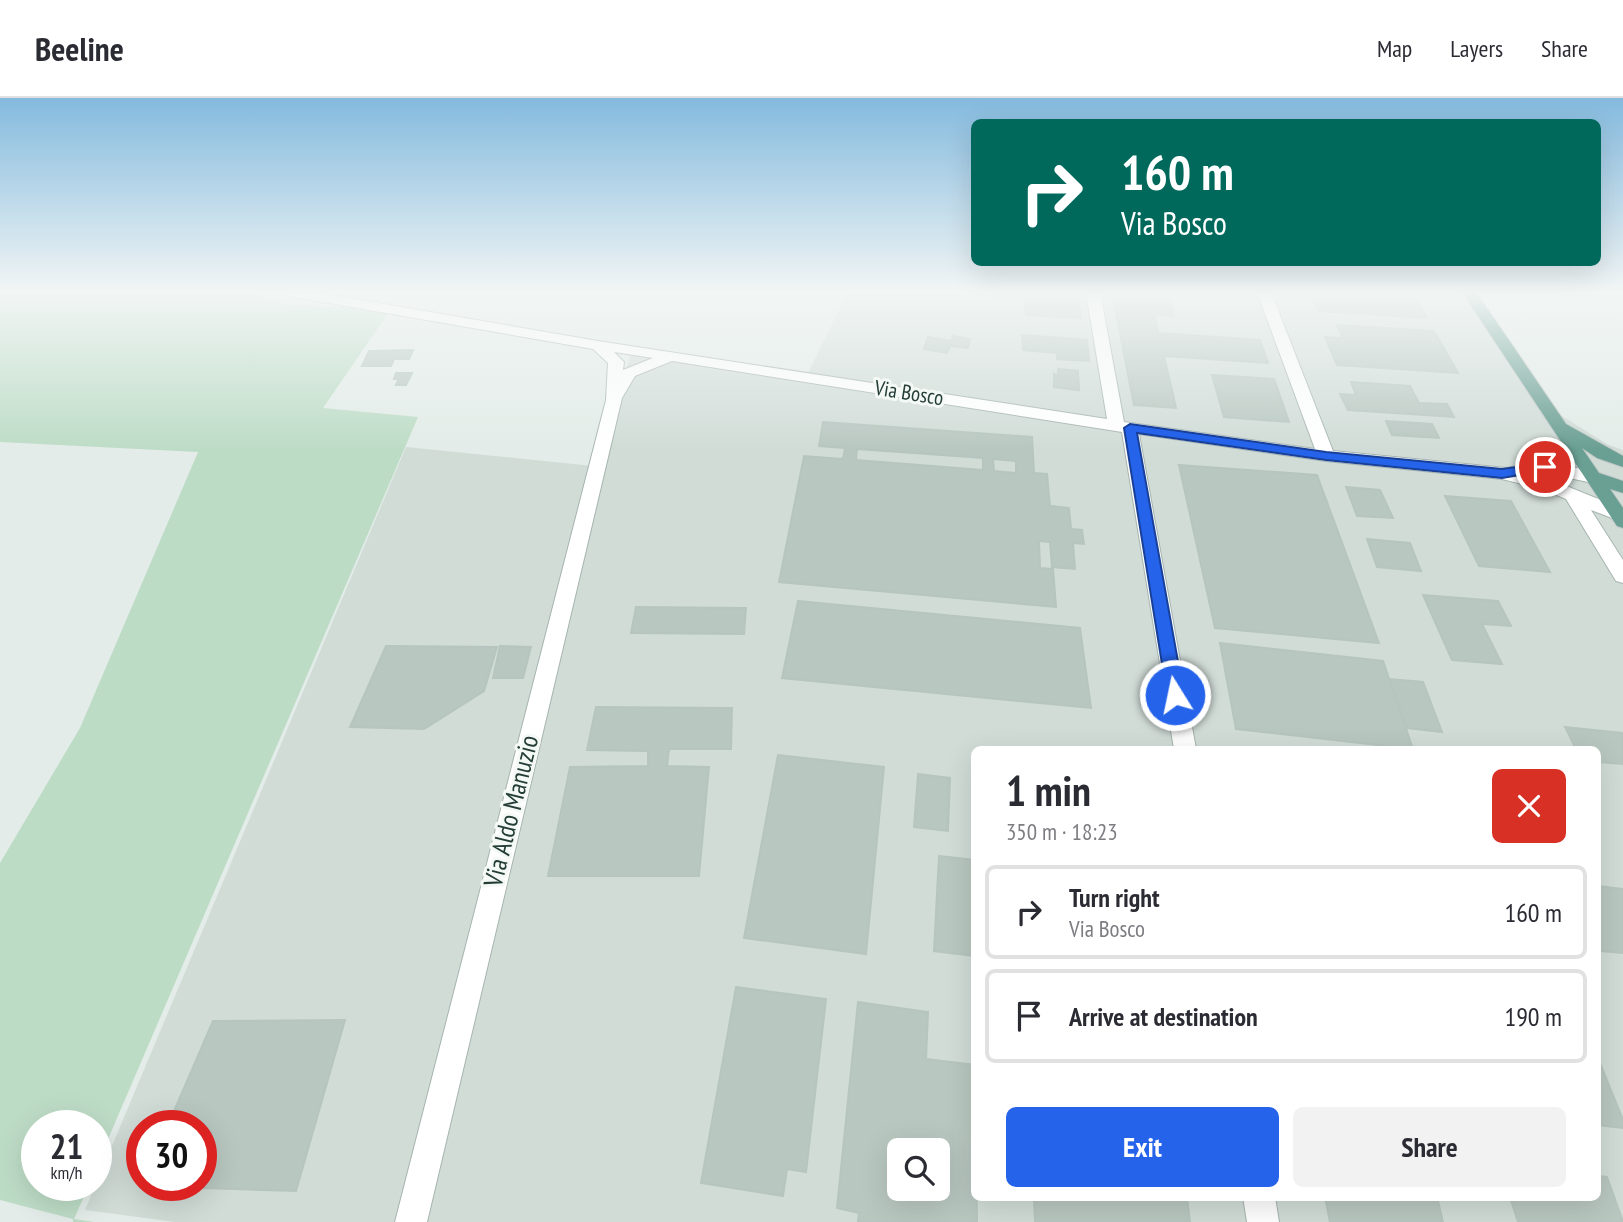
<!DOCTYPE html>
<html lang="en">
<head>
<meta charset="utf-8">
<style>
	:root { --surface:#fff; --page:#f2f2f3; --text:#2b2b33; --muted:#7c7c81; --line:#e1e1e2; --accent:#2563eb }
	body { margin:0; font-family:"PT Sans Narrow",sans-serif; background:var(--page); color:var(--text); height:100vh; display:flex; flex-direction:column; font-size:26px; white-space:nowrap }
	* { box-sizing:border-box; margin:0 }
	p { font-size:23px; color:var(--muted) }
	.icon { flex:none; width:38px; height:38px; fill:none; stroke:currentColor; stroke-width:2; stroke-linecap:round; stroke-linejoin:round }
	.map { position:relative; flex:1; overflow:hidden }
	.sheet { position:absolute; left:971px; top:648px; width:630px; height:455px; display:flex; flex-direction:column; background:var(--surface); border-radius:10px; box-shadow:0 7px 28px #0002 }
	.sheet>* { flex:none }
	.top-card { position:absolute; left:971px; top:21px; width:630px; height:147px; border-radius:10px; box-shadow:0 7px 28px #0002; background:#00695c; color:#fff; overflow:hidden }
	.buttons { position:absolute; left:887px; top:1040px; display:grid; gap:14px }
	.buttons a { display:grid; place-items:center; width:63px; height:63px; border-radius:10px; background:var(--surface); box-shadow:0 7px 28px #0002; font-size:35px }
	.speed { position:absolute; left:21px; top:1012px; display:flex; gap:14px; font-size:35px; font-weight:700; text-align:center }
	.speed>* { display:grid; place-content:center; width:91px; height:91px; border-radius:50%; background:var(--surface); box-shadow:0 7px 28px #0002; line-height:1 }
	.speed small { font-size:18px; font-weight:400 }
	.speed .limit { border:10px solid #d22; background:#fff; color:#111 }
	.pin { position:absolute; display:grid; place-items:center; width:60px; height:60px; color:#fff; margin:-30px; border:4px solid #fff; border-radius:50%; box-shadow:0 2px 7px #0007 }
	.me { position:absolute; width:77px; margin:-38px; rotate:350deg; stroke-linejoin:round; filter:drop-shadow(0 0 5px #0008) }
	.turn { display:flex; align-items:center; gap:24px; height:147px; padding:0 35px; font-size:32px }
	.turn .icon { width:91px; height:91px; stroke-width:2.5 }
	.turn b { display:block; font-size:49px; line-height:60px }
	.round { display:grid; place-items:center; flex:none; width:74px; height:74px; border-radius:10px; background:var(--page) }
	.head { display:flex; align-items:center; justify-content:space-between; height:119px; padding:0 35px }
	h1 { font-size:42px; font-weight:700; line-height:52px }
	.primary-button { display:flex; gap:14px; margin-top:auto; padding:14px 35px }
	.primary-button a { flex:1; height:80px; border-radius:10px; background:var(--accent); color:#fff; font-size:28px; font-weight:700; line-height:80px; text-align:center }
	.primary-button a+a { background:var(--page); color:var(--text) }
	ul { padding:0; list-style:none }
	li { display:flex; align-items:center; gap:21px; height:94px; margin:0 14px 10px; padding:0 21px; border:4px solid var(--line); border-radius:10px }
	li div { flex:1 }
	li b { display:block; font-size:26px }
	li em { font-style:normal }
	header { display:flex; align-items:center; gap:42px; box-sizing:border-box; height:98px; padding:0 35px; background:var(--surface); border-bottom:2px solid var(--line) }
	header strong { font-size:33px }
	nav { display:flex; gap:38px; margin-inline-start:auto; font-size:24px }
	.map>svg:first-child { display:block }
	.built { fill:#d1dcd7; fill-rule:evenodd }
	.green { fill:#bddcc6 }
	.building { fill:#b9c7c1; stroke:#b6c5bf; stroke-width:2; fill-rule:evenodd }
	.lines { fill:none; stroke-linecap:round; stroke-linejoin:round }
	.minor-casing { stroke:#a6b4af; stroke-width:2 }
	.major-casing { stroke:#c2c9c7; stroke-width:2 }
	.minor { fill:#fff; fill-rule:evenodd }
	.major { fill:#6a9f93; fill-rule:evenodd }
	.route { fill:#2563eb; stroke:#184099; stroke-width:2 }
	.labels { text-anchor:middle; stroke-width:6; stroke-linejoin:round; paint-order:stroke }
	.far-street-label { font-size:21px; fill:#243d37; stroke:#f4f9f6 }
	.street-label { font-size:26px; fill:#243d37; stroke:#f4f9f6 }
</style>
</head>
<body>
<header>
<strong>Beeline</strong>
<nav><a>Map</a><a>Layers</a><a>Share</a></nav>
</header>
<div class="map">
<svg width="1623" height="1124" viewBox="0 0 1623 1124">
	<rect width="100%" height="100%" fill="#e3ece8"/>
	<path class="built" d="M848,194H1466L1538,303L1607,346L1623,352V1124H175L85,1112L406,349L593,368L632,254L808,275ZM975,651H1598V1099H975ZM142,1027H201V1087H142ZM900,1052H938V1090H900Z"/>
	<path class="green" d="M0,194H240L290,207L391,211L323,310L418,319L96,1069V1027H37V1087H89L74,1121L94,1124H73V1121L0,1102V765L80,630L198,354L0,344Z"/>
	<path class="building" d="M1025,194H1077L1081,220L1026,217Z
		M1112,194H1169L1174,218L1154,216L1158,235L1260,242L1268,265L1164,258L1176,310L1134,307Z
		M1310,194H1412L1427,220L1319,213Z
		M1337,227L1434,233L1458,275L1337,267L1325,239L1343,240Z
		M1022,237L1087,242L1089,263L1057,261V255L1023,252Z
		M953,238L970,241L968,250L950,248L947,255L924,251L928,239L951,243Z
		M413,252L409,261H394L391,268H362L369,253Z
		M1058,271L1078,273L1079,292L1054,289V276L1058,277Z
		M396,275H412L406,287H396L399,281H394Z
		M1212,277L1274,281L1289,324L1224,319Z
		M1351,284L1410,288L1419,305L1447,306L1454,319L1348,312L1340,296L1356,297Z
		M1386,323L1432,326L1439,340L1392,337Z
		M823,324L1032,339L1034,375L1047,376L1050,408L1069,410L1071,431L1082,432L1084,446L1073,445L1075,471L1052,469L1050,444L1039,443L1040,470L1053,471L1056,509L779,484L804,358L843,361L845,350L819,348ZM857,351L983,360V372L856,362ZM993,361L1016,363V375L994,373Z
		M1179,367L1317,377L1379,545L1215,530Z
		M1346,389L1380,392L1393,420L1357,418Z
		M1445,398L1511,403L1550,474L1479,468Z
		M1367,441L1410,445L1421,473L1377,469Z
		M1423,497L1498,503L1511,528L1482,526L1502,566L1452,562Z
		M798,503L1080,530L1091,610L782,580Z
		M636,509L746,510L744,536L631,535Z
		M1220,545L1383,563L1413,651L1236,631Z
		M386,548L497,549L484,593L424,631L350,629Z
		M500,548L531,549L523,580H493Z
		M1389,581L1423,584L1442,634L1407,630Z
		M596,609L732,610L731,651H669L667,668L709,669L699,778H548L570,669L648,668V653L587,652Z
		M1565,629L1623,635V666L1598,664V651H1576Z
		M778,657L884,669L866,856L744,840Z
		M918,676L950,680L948,733L914,729Z
		M939,758L975,762V858L934,853Z
		M1598,788L1623,791V855L1601,853L1598,844Z
		M736,889L826,901L806,1074L787,1071L783,1098L701,1085Z
		M858,904L928,914L926,961L975,967L977,1124H858L859,1115L837,1110ZM900,1052H938V1090H900Z
		M345,922L296,1093L142,1088L201,1087V1027H168L213,923Z
		M1598,960L1623,1022V1030L1598,1027Z
		M1598,1078L1607,1079L1623,1124H1518L1510,1099H1598Z
		M1034,1099H1187L1190,1124H1035Z
		M1325,1099H1437L1443,1124H1330Z"/>
	<g class="lines">
		<g class="minor-casing">
			<path id="minor" d="M281,194H315L598,243L1107,321L1086,194H1100L1124,324L1315,351L1257,194H1271L1333,353L1506,370L1545,363L1599,375L1602,379L1593,385L1545,375L1529,376L1554,383L1623,411V421L1612,420L1591,412L1623,462V485L1616,483L1566,401L1542,391L1502,381L1326,363L1139,336L1196,651H1174L1122,334L672,263L635,278L622,300L427,1124H395L606,302L608,265L593,251L288,198ZM614,254L653,260L623,272L624,264Z
				M1243,1099H1275L1279,1124H1247Z"/>
		</g>
		<g class="major-casing">
			<path id="major" d="M1462,194H1476L1566,326L1623,358V369L1597,360L1582,350L1599,375L1623,383V395L1610,391L1623,410V430L1617,428Z"/>
		</g>
		<use href="#minor" class="minor"/>
		<use href="#major" class="major"/>
	</g>
	<linearGradient id="sky" x2="0" y2="1"><stop stop-color="#84bade"/><stop offset="0.55" stop-color="#f2f6f5"/><stop offset="1" stop-color="#f2f6f5" stop-opacity="0"/></linearGradient>
	<rect width="1623" height="352" fill="url(#sky)"/>
	<path class="route" d="M1130,326L1326,354L1502,371L1545,365L1552,369L1545,373L1502,380L1326,362L1137,335L1184,597L1181,602H1170L1167,597L1124,330Z"/>
	<g class="labels">
		<g class="far-street-label">
			<text transform="translate(909 295) rotate(9)" y="7">Via Bosco</text>
		</g>
		<g class="street-label">
			<text transform="translate(511 713) rotate(-76)" y="9">Via Aldo Manuzio</text>
		</g>
	</g>
</svg>
<div class="buttons">
<a><svg class="icon" aria-label="search" viewBox="0 0 24 24"><circle cx="10" cy="10" r="6"/><path d="M15 15l6 6"/></svg></a>
</div>
<div class="speed"><div>21<small>km/h</small></div><div class="limit">30</div></div>
<div class="pin" style="left:1545px;top:369px;background:#d93025"><svg class="icon" aria-label="arrive" viewBox="0 0 24 24"><path d="M6 21V4h12l-3 4 3 4H6"/></svg></div>
<svg class="me" style="left:1175px;top:597px" viewBox="-20 -20 40 40"><circle r="17" fill="#2563eb" stroke="#fff" stroke-width="3"/><path d="M0-11L8 9 0 5-8 9z" fill="#fff"/></svg>
<div class="top-card">
<div class="turn"><svg class="icon" aria-label="right" viewBox="0 0 24 24"><path d="M7 20v-9h11M14 6l5 5-5 5"/></svg><div><b>160 m</b>Via Bosco</div></div>
</div>
<section class="sheet">
<div class="head"><div><h1>1 min</h1><p>350 m · 18:23</p></div><a class="round" style="background:#d93025;color:#fff"><svg class="icon" aria-label="close" viewBox="0 0 24 24"><path d="M6 6l12 12M18 6L6 18"/></svg></a></div>
<ul>
<li><svg class="icon" aria-label="right" viewBox="0 0 24 24"><path d="M7 20v-9h11M14 6l5 5-5 5"/></svg><div><b>Turn right</b><p>Via Bosco</p></div><em>160 m</em></li>
<li><svg class="icon" aria-label="arrive" viewBox="0 0 24 24"><path d="M6 21V4h12l-3 4 3 4H6"/></svg><div><b>Arrive at destination</b></div><em>190 m</em></li>
</ul>
<div class="primary-button"><a>Exit</a><a>Share</a></div>
</section>
</div>
</body>
</html>
